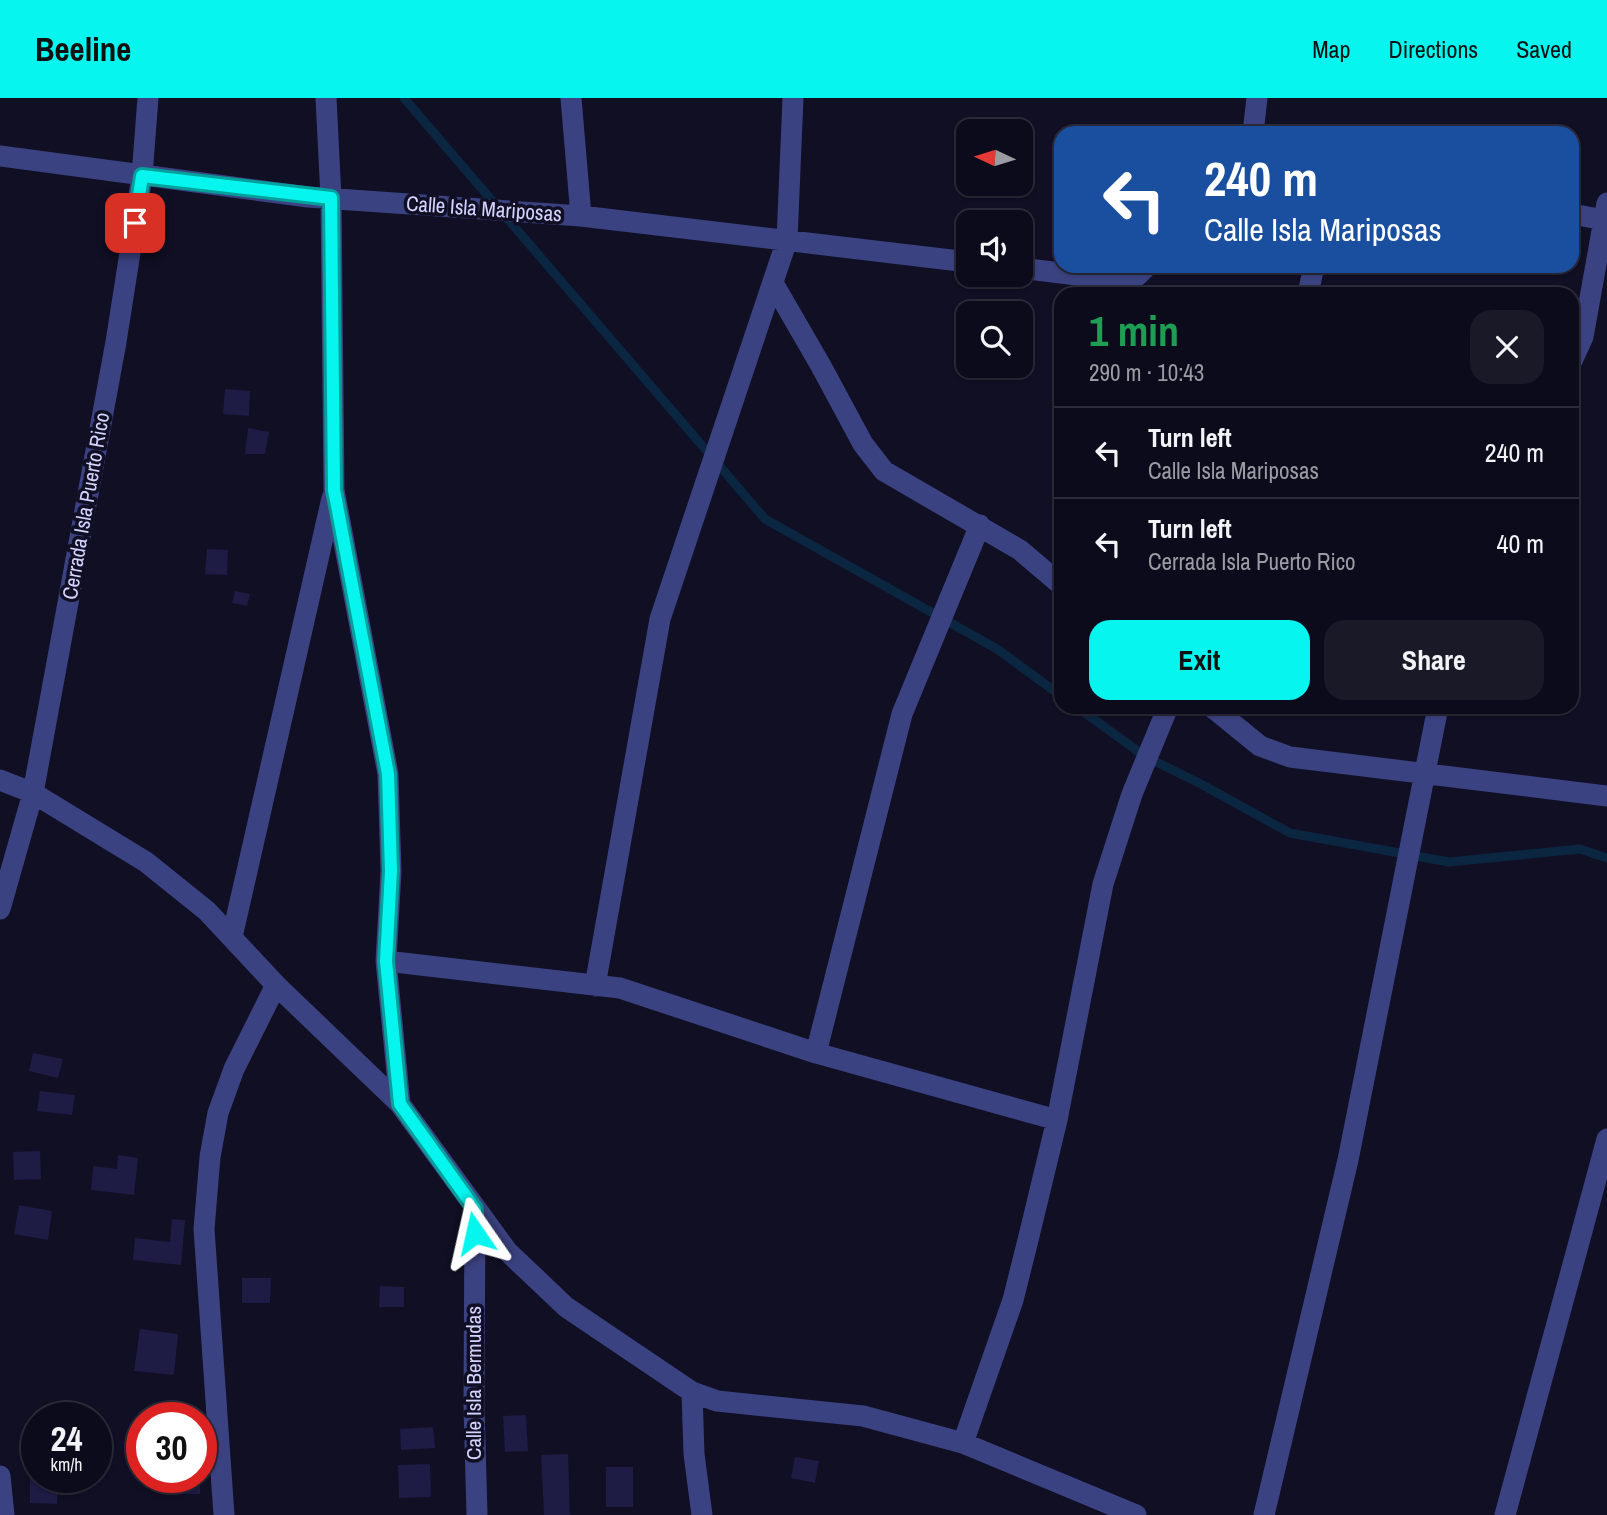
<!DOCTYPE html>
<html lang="en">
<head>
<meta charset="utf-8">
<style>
	:root { --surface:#0c0b1b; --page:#1a1928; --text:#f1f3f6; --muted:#9a9ba3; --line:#2c2b3a; --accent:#06f6ef }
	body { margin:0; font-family:"Archivo Narrow",sans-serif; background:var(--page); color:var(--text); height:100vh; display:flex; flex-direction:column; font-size:26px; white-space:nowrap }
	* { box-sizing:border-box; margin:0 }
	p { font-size:23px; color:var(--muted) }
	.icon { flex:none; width:38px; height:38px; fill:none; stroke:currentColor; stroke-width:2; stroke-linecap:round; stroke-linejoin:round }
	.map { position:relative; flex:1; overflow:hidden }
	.drawer { position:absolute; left:1054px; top:189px; width:525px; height:427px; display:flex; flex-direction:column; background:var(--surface); border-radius:21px; box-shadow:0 2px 5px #0004,0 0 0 2px var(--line) }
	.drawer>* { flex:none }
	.hud { position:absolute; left:1054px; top:28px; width:525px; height:147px; border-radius:21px; box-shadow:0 2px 5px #0004,0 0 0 2px var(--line); background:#1a4fa0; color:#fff; overflow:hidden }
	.needle { width:46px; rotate:274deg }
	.buttons { position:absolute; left:956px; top:21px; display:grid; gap:14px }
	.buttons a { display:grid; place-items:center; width:77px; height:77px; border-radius:14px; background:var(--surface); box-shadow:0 2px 5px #0004,0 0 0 2px var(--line); font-size:35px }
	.speed { position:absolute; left:21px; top:1304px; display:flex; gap:14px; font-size:35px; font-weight:700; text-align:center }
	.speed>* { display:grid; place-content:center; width:91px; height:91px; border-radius:50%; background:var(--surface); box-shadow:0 2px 5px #0004,0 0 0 2px var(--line); line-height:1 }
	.speed small { font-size:18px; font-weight:400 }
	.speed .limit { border:10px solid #d22; background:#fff; color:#111 }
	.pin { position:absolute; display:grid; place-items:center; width:60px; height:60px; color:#fff; margin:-30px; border-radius:14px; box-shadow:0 4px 10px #0006 }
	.me { position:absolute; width:77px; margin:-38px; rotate:349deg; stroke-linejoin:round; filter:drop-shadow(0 0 5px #0008) }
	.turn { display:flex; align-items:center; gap:24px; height:147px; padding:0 35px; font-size:32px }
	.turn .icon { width:91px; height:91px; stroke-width:2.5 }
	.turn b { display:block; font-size:49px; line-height:60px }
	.round { display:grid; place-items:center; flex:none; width:74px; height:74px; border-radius:21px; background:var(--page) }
	.headline { display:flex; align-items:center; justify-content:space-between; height:119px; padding:0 35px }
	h1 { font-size:42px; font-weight:700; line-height:52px; color:#1e9e55 }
	.action { display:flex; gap:14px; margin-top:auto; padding:14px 35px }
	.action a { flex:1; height:80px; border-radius:21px; background:var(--accent); color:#111; font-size:28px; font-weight:700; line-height:80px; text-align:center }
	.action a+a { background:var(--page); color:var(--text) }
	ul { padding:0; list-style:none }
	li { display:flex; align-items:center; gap:21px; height:91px; padding:0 35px; border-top:2px solid var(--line) }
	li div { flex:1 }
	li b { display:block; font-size:26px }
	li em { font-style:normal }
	header { display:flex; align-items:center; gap:42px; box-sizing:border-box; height:98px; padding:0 35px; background:var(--accent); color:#111 }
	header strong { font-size:33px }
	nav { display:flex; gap:38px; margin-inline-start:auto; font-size:24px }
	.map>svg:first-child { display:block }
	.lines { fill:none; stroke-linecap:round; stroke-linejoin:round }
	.stream { stroke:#0b2640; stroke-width:9 }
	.building { fill:#1e1b44 }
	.minor { stroke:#3b4281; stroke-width:21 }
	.route-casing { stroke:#04a09b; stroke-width:18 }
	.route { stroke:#06f6ef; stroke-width:12 }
	.labels { text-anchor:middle; stroke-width:7; stroke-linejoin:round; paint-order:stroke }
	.street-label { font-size:21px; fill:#d3d3fe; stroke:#100f24 }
</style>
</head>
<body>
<header>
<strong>Beeline</strong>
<nav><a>Map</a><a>Directions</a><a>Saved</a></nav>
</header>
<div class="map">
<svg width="1607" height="1417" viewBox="0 0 1607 1417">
	<rect width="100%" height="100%" fill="#100f24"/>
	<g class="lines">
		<path class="stream" d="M404,0L765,421L997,551L1060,597
			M1077,609L1146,659L1199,685L1290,735L1449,764L1580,751L1607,760"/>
	</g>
	<path class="building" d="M225,291L250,293L249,318L223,316Z
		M248,330L269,334L265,356H245Z
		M207,451L228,452L227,477L205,476Z
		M235,493L250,496L247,508L232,505Z
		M33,955L63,961L58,980L29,973Z
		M40,993L75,997L72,1017L37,1013Z
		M40,1053L41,1081L14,1082L13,1054Z
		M118,1057L138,1060L134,1097L91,1092L93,1068L117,1071Z
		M19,1107L52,1113L48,1142L14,1136Z
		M172,1121L185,1122L181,1167L133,1162L135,1140L170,1144Z
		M242,1180H271L270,1205H242Z
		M380,1188L404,1189V1209H379Z
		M140,1231L178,1236L174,1277L134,1273Z
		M526,1317L528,1353L505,1354L503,1318Z
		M433,1329L435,1350L401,1352L400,1331Z
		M568,1356L570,1417H544L541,1357Z
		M795,1359L819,1363L815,1385L791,1380Z
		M430,1366L431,1399L399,1400L398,1367Z
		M606,1369H633V1409H606Z
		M30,1379L58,1380L57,1406L30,1405Z
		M177,1379H200V1396H177Z"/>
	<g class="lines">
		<path class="minor" d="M326,0L331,100L334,392L388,676L391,773L386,863L400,1006
			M571,0L581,118
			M1253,35L1257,0
			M0,58L308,99L581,118L968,164
			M1572,116L1604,122
			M1020,170L1110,181L1137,178L1147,168
			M773,185L821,268L863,346L884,373L1020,452L1060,486
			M1308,196L1314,168
			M1572,263L1583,239L1607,105
			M1212,609L1260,648L1290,659L1607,698
			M0,682L33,695L146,764L207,813L276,887L400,1006L507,1153L566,1209L692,1294L717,1303L863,1318L963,1345L1136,1417
			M0,811L33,695L116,244L142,78L148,0
			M232,839L332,400
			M386,863L620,890L816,955L1057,1022
			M595,888L660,521L787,142L793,0
			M816,955L902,616L980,427
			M475,1110L474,1308L477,1417
			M692,1294L694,1356L702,1417
			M963,1345L1013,1202L1029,1138L1057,1022L1103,786L1132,696L1168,609
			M0,1378L4,1417
			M224,1417L204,1131L210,1059L218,1015L234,971L276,887
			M1264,1417L1348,1062L1438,609
			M1505,1417L1607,1041"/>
	</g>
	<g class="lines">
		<g class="route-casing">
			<path id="route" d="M135,125L142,78L331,100L334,392L388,676L391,773L386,863L400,1006L475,1111V1135"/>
		</g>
		<use href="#route" class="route"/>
	</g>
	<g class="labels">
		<g class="street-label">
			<text transform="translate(484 111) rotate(4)" y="7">Calle Isla Mariposas</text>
			<text transform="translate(86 408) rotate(-80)" y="7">Cerrada Isla Puerto Rico</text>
			<text transform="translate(474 1285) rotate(-90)" y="7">Calle Isla Bermudas</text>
		</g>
	</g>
</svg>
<div class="buttons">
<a><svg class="needle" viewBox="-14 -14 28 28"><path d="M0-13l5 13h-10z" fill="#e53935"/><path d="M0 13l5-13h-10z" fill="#9a9ba3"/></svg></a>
<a><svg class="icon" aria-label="sound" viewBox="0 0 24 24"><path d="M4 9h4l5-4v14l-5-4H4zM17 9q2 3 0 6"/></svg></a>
<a><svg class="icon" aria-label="search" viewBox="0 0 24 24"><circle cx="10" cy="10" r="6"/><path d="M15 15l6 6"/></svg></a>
</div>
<div class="speed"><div>24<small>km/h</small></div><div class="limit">30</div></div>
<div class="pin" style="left:135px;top:125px;background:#d93025"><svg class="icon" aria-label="arrive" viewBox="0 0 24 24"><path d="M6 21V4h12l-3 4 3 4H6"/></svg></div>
<svg class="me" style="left:475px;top:1135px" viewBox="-20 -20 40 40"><path d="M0-17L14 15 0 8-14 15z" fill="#06f6ef" stroke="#fff" stroke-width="4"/></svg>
<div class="hud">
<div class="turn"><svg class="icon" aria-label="left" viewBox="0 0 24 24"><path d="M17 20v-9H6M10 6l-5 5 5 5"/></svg><div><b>240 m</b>Calle Isla Mariposas</div></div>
</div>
<section class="drawer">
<div class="headline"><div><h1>1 min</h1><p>290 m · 10:43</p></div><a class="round"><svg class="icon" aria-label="close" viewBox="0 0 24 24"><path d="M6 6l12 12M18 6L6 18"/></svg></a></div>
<ul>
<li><svg class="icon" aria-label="left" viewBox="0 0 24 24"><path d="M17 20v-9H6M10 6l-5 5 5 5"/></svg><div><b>Turn left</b><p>Calle Isla Mariposas</p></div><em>240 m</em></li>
<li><svg class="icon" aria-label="left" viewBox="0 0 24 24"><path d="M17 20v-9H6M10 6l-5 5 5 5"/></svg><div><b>Turn left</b><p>Cerrada Isla Puerto Rico</p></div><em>40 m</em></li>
</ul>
<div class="action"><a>Exit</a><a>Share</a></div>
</section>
</div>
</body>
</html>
